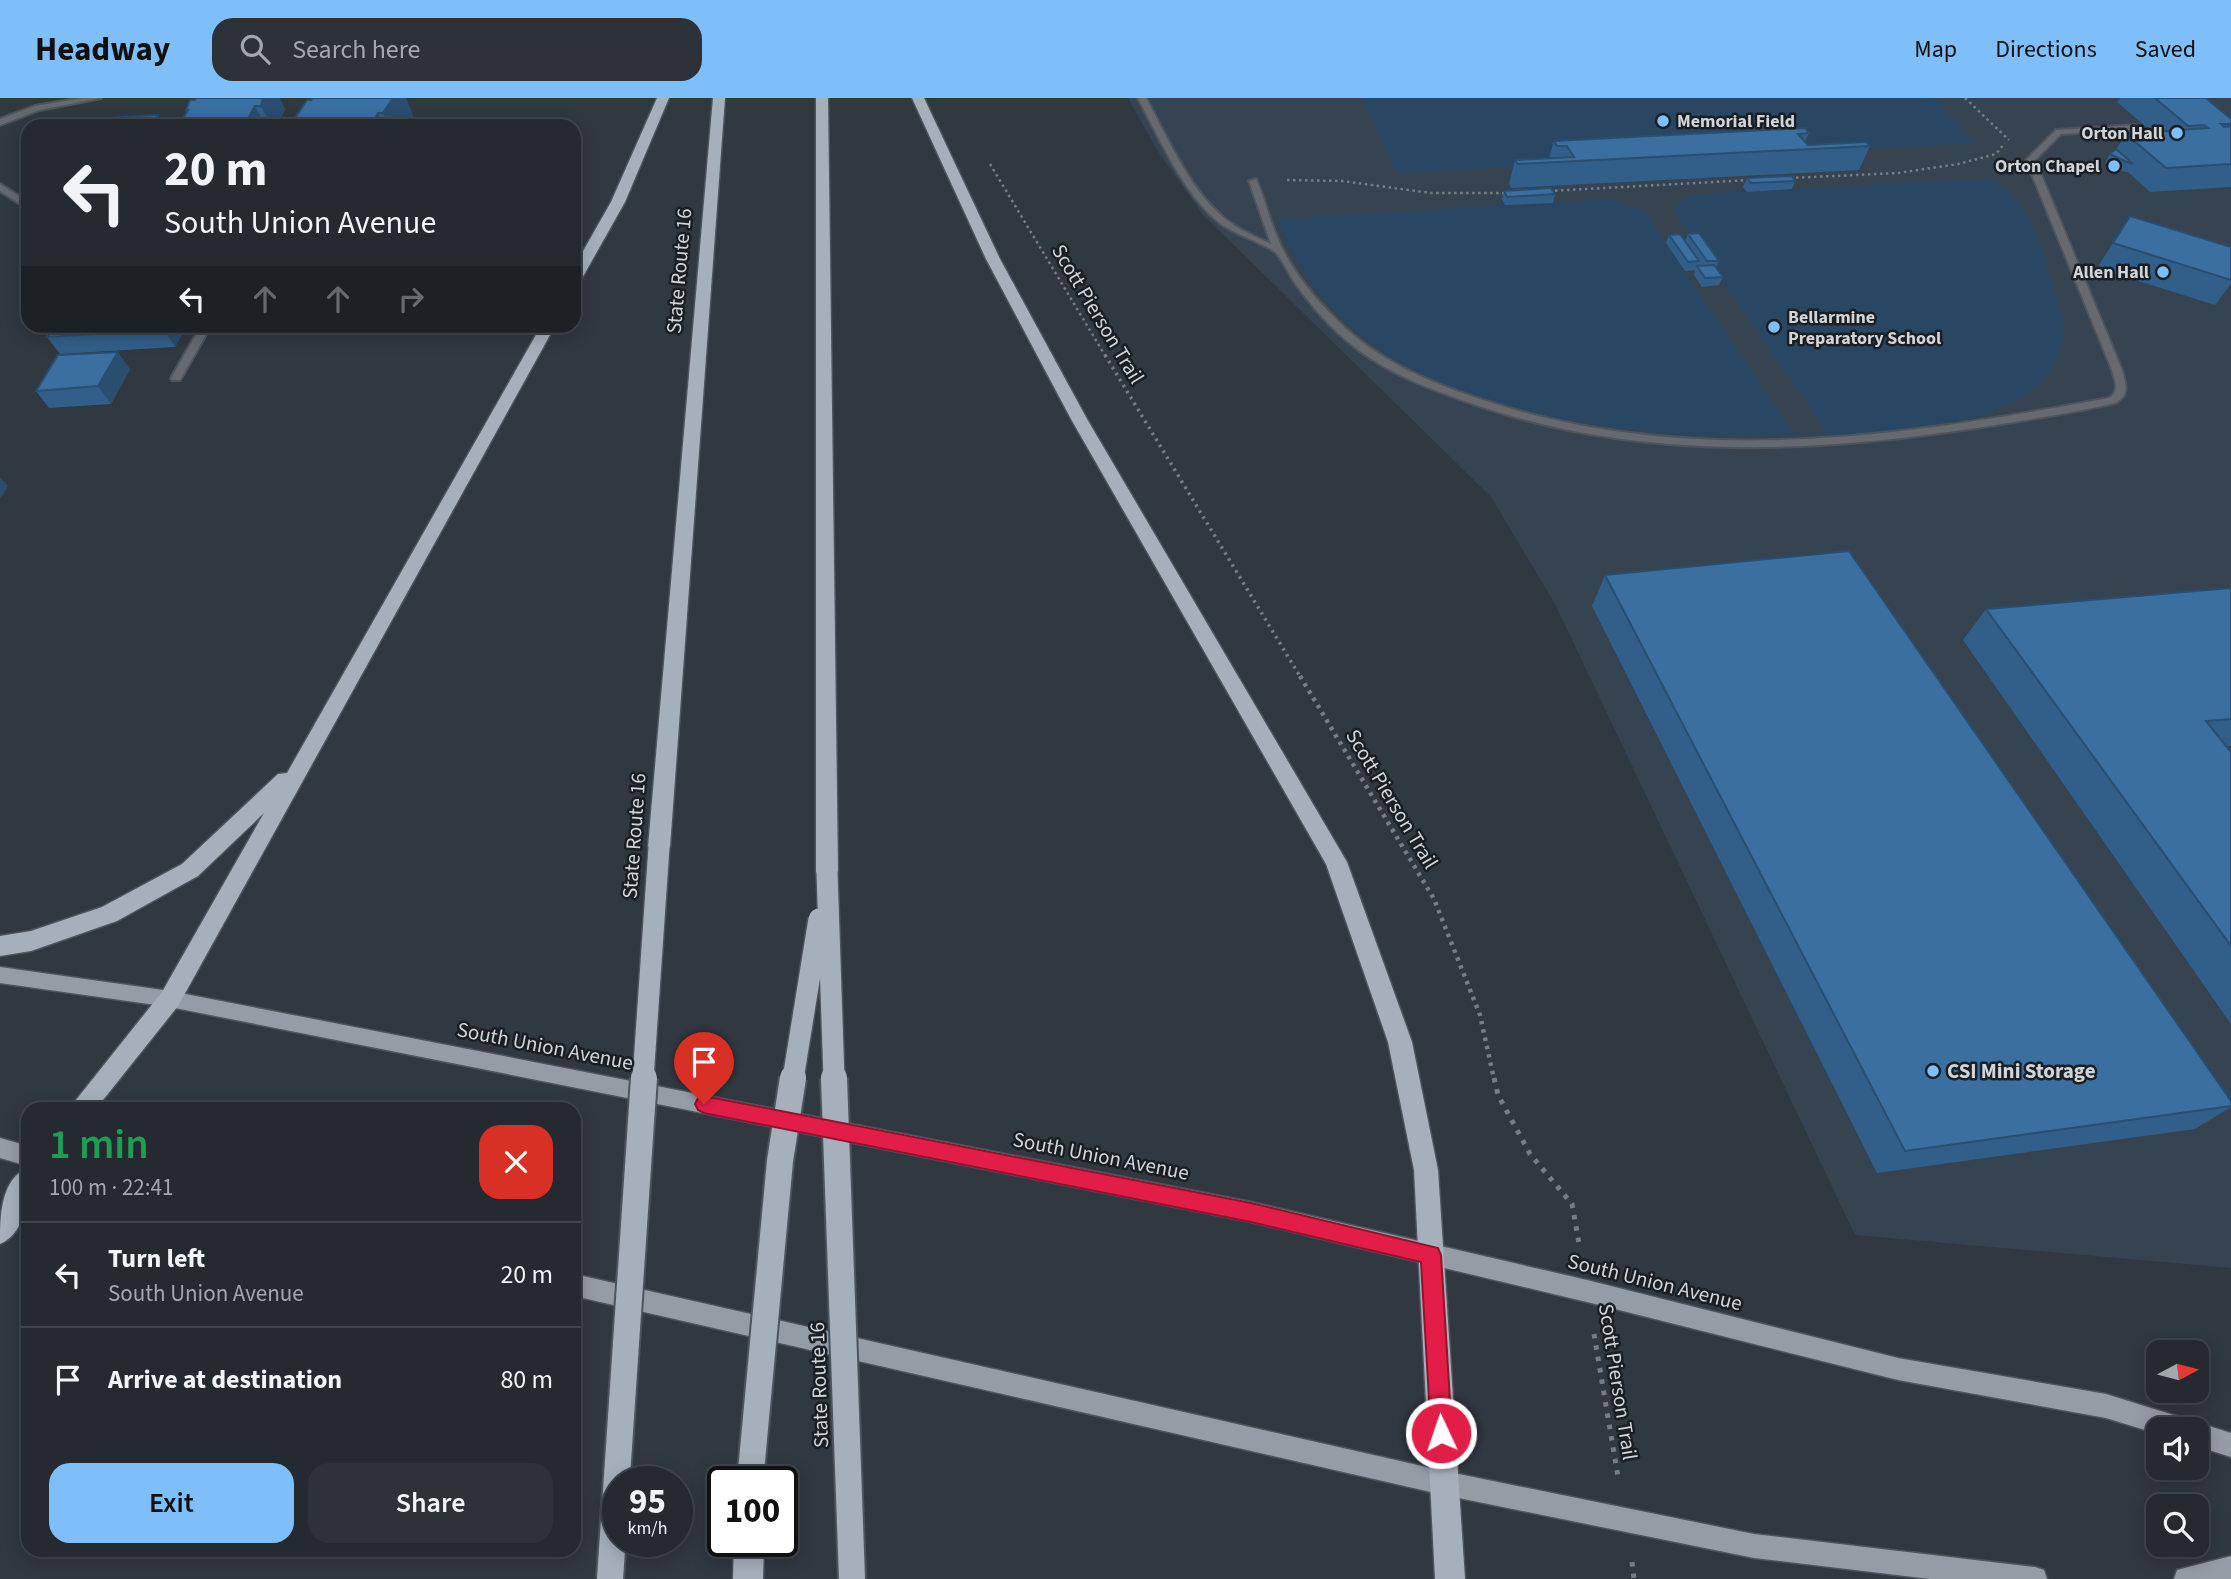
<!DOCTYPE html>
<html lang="en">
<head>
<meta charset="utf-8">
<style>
	:root { --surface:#242a30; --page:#2c3238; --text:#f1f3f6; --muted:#a3a7ab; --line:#41464c; --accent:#7ebef9 }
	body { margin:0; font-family:"Source Sans 3",sans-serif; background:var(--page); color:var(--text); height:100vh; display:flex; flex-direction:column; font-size:26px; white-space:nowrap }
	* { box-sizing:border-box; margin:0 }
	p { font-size:23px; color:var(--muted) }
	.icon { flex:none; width:38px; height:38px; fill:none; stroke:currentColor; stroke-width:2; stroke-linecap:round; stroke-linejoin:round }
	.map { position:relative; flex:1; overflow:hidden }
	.drawer { position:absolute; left:21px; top:1004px; width:560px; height:455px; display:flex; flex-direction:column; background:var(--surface); border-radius:21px; box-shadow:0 4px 18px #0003,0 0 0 2px var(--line) }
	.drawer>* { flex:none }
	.top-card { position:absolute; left:21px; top:21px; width:560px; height:214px; border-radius:21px; box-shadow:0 4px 18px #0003,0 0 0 2px var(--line); background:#242a30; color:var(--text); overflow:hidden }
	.needle { width:46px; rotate:83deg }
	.controls { position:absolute; left:2146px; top:1242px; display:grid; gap:14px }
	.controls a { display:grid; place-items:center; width:63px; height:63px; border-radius:14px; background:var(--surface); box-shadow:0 4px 18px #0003,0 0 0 2px var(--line); font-size:35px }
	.speed { position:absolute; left:602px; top:1368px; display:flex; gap:14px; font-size:35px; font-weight:700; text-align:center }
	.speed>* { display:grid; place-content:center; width:91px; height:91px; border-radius:50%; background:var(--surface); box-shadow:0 4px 18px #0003,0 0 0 2px var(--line); line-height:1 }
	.speed small { font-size:18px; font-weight:400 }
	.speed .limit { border:4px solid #111; border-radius:10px; background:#fff; color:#111 }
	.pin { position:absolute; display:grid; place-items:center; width:60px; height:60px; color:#fff; margin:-72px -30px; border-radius:50% 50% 50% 0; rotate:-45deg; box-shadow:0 0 7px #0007 }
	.pin .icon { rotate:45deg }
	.me { position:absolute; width:77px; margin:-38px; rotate:357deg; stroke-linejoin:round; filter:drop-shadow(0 0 5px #0008) }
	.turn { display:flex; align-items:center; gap:24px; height:147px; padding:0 28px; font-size:32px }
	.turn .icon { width:91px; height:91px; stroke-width:2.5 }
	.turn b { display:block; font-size:49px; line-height:60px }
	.lanes { display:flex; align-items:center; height:66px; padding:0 28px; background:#0003; justify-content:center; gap:35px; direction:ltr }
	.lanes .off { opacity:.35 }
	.round { display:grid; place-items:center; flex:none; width:74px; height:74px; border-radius:21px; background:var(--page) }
	.summary { display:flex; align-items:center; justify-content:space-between; height:119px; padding:0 28px }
	h1 { font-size:42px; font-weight:600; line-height:52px; color:#1e9e55 }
	.primary-button { display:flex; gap:14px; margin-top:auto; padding:14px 28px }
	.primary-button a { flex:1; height:80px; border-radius:21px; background:var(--accent); color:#111; font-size:28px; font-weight:600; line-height:80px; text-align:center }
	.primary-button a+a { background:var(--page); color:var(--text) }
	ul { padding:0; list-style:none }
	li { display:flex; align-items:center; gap:21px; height:105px; padding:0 28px; border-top:2px solid var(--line) }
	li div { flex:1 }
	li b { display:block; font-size:26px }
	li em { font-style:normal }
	header { display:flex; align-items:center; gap:42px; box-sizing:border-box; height:98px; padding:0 35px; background:var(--accent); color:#111 }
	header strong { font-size:33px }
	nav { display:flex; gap:38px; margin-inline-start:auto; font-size:24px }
	.search { width:490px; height:63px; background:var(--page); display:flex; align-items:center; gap:18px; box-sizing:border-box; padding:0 24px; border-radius:21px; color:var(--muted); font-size:26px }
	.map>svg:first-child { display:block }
	.built { fill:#364350 }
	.green { fill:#294763 }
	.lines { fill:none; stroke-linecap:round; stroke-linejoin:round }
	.service-casing { stroke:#4d545c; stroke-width:4 }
	.primary-casing { stroke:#4d545c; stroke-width:3 }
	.motorway-casing { stroke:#4d545c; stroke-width:3 }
	.path-far3 { stroke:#777d84; stroke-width:2.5; stroke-dasharray:2.5 3.5; stroke-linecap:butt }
	.path-far2 { stroke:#777d84; stroke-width:3.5; stroke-dasharray:2.5 4.5; stroke-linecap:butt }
	.path-far1 { stroke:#777d84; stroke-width:4.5; stroke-dasharray:3.5 5; stroke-linecap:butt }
	.path { stroke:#777d84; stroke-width:5; stroke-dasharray:4.5 7; stroke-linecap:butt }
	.service { fill:#666a6f; fill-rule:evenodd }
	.primary { fill:#949ca5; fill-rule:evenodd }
	.motorway { fill:#a6b0ba; fill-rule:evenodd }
	.motorway-bridge-far1-casing { stroke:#4d545c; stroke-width:24; stroke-linecap:butt }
	.motorway-bridge-casing { stroke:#4d545c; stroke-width:30; stroke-linecap:butt }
	.motorway-bridge-far1 { stroke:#a6b0ba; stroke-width:21 }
	.motorway-bridge { stroke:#a6b0ba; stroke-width:26 }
	.wall { fill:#325f89 }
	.shaded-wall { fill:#294e6f }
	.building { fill:#3a6f9f; stroke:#294e6f; stroke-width:2 }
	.route { fill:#e11d48; stroke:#92132f; stroke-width:2 }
	.poi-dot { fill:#7ebef9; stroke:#1b1f23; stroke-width:2.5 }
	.labels { text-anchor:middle; stroke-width:5; stroke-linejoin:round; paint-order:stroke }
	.far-poi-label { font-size:18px; font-weight:bold; fill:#d0d5da; stroke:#1b1f23; text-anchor:end }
	.street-label { font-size:21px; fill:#d0d5da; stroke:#1b1f23 }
	.poi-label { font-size:21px; font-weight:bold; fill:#d0d5da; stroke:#1b1f23; text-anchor:start }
</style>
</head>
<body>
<header>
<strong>Headway</strong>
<div class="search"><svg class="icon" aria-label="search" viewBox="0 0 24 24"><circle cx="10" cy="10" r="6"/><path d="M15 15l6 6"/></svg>Search here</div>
<nav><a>Map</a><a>Directions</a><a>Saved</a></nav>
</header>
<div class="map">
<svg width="2231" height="1481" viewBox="0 0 2231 1481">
	<rect width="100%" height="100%" fill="#303840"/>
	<path class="built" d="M1128,0H2231V1170L1855,1137L1555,506L1491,399L1203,117L1157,52Z"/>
	<path class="green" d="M1363,0H1932L1977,45L1396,75Z
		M1993,80C2030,111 2040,139 2052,184C2058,203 2067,227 2062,247C2042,331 1895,333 1828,337L1673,111L1688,97Z
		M1611,101L1644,113L1795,338C1639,341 1412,325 1313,187C1299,166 1284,146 1279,121Z"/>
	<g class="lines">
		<g class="service-casing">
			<path id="service" d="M82,0H101L40,12L0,27V21L35,8Z
				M1138,0H1146C1168,40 1188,89 1223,119C1237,131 1254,138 1271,146L1249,83L1256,81C1264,98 1268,118 1276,136C1288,167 1309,194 1333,218C1374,261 1427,284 1483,302C1690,371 1899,339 2109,300C2120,293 2115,284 2112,272L2026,62L2056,32L2135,27V31L2132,32L2061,36L2035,62L2122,272C2126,287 2130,296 2116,305C2072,315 2027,322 1983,329C1816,355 1644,363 1482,309C1441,295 1400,281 1364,256C1338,238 1316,214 1297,188C1290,179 1284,164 1276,155C1267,147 1235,136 1221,126C1185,99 1159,40 1138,0Z
				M0,86L28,104V111L0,93Z
				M201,228H211L180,282H172L171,280Z"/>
		</g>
		<g class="primary-casing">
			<path id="primary" d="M0,869L170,893L1251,1104L1587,1182L1898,1260L2106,1296L2183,1320L2192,1326L2196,1324L2231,1335V1359L2196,1348V1332H2158V1336L2106,1320L1898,1282L1587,1204L1251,1124L170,909L0,885Z
				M0,1040L28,1048V1068L0,1060Z
				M574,1176L1444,1373L1754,1436L2035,1469L2044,1472L2047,1481H1930L1754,1460L1444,1397L574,1198Z
				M2231,1458V1481H2174L2177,1472Z"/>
		</g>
		<g class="motorway-casing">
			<path id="motorway" d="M657,0H669L625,104L581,182L574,186V169L611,104Z
				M713,0H725L670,749L666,755L659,758L652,755L648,749Z
				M816,0H828L838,774L835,780L827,783L819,780L816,774Z
				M912,0H924L1000,161L1087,321L1347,764L1412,944L1438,1072L1465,1481H1435L1414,1072L1388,944L1326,766L1071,321L986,161Z
				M541,228H555L178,908L95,1012H68L162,894L264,715L198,778L117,823L31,853L0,858V838L31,833L102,809L182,766L278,676L287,675Z
				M28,1070C28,1095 28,1134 0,1146C0,1120 0,1081 28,1070Z
				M734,1444H764L763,1481H733Z"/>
		</g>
		<path class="path-far3" d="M1965,0L2009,42
			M990,66L1106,259
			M1790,80L1898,75L1958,66L1996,56L2005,45
			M1287,82L1342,83L1431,95H1509
			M1549,93L1750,82"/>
		<path class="path-far2" d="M1105,257L1301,580"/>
		<path class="path-far1" d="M1300,578L1434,801L1480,917L1494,981"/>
		<path class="path" d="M1494,980L1498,997L1530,1056L1572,1106L1580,1151
			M1594,1236L1618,1379
			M1632,1464L1634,1481"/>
		<use href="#service" class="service"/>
		<use href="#primary" class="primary"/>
		<use href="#motorway" class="motorway"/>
		<g class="motorway-bridge-far1-casing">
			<path id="motorway-bridge-far1" d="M827,774L834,981
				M643,981L659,749
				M793,981L819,821"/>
		</g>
		<g class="motorway-bridge-casing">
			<path id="motorway-bridge" d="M834,980L852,1481
				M750,1384L780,1063L793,980
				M610,1481L644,980"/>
		</g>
		<use href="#motorway-bridge-far1" class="motorway-bridge-far1"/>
		<use href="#motorway-bridge" class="motorway-bridge"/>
	</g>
	<path class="wall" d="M196,0L285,11L278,25L279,28H178L187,14L186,12Z
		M313,0H406L413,18L407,28H285L295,20Z
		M2120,0H2206L2231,21V89L2150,94L2128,74L2121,73L2105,65L2110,56L2116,51L2126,36L2152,34L2117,4Z
		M1809,35L1805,44L1808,47L1870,48L1859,72L1511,90L1509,86L1515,62L1549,60L1554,43Z
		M1747,80L1795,83L1792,91L1747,94L1743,89Z
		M1504,93L1555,96L1553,105L1505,107L1502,101Z
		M2130,118L2231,149V186L2215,207L2097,170Z
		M1688,136L1719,163L1716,170L1723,179L1719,187L1702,189L1694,177L1695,172L1685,173L1666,145L1669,137L1685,143Z
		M187,228L175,249L60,256L47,239Z
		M130,271L111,306L49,310L36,293Z
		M1605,477L2231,1003V1009L2195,1031L1877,1075L1592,508Z
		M2231,490V648H2226L2231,654V926L1963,542L1986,511Z"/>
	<path class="shaded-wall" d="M263,0H280L285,11L278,25L279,28H271L261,8Z
		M393,0H406L413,18L407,28H388L383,15Z
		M255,8L266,28H246L245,26Z
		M378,15L384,28H371Z
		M158,17L164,28H151Z
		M166,228H187L175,249L164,232Z
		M118,254L130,271L111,306L98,288Z
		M0,379L8,388L0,401Z"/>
	<path class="building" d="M196,0H263L261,8H255L245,26H247V28H178L188,12H186L190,2H195Z
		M313,0H393L383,15H378L371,28H285L291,20H295L307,2H311Z
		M2155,0H2206L2231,21V26H2221L2224,29L2231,28V66L2166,70L2126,36L2208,30L2204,27L2188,28Z
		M158,17L151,28H77L82,22Z
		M1805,30L1809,35L1798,36L1808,47L1866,44L1870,48L1518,66L1515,62L1574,59L1567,48H1557L1554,43Z
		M2116,51L2133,66L2127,64L2110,56Z
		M1792,78L1795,83L1751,85L1747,80Z
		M1551,90L1555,96L1507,99L1504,93Z
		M2130,118L2231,149V182L2113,145Z
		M1699,135L1719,163H1707L1688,136Z
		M1680,136L1699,163L1688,164L1669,137Z
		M1714,167L1723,179L1705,180L1697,168Z
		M55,228H166L164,232L47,239Z
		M118,254L98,288L36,293L58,257Z
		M1849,453L2231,1003V1008L1905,1053L1605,477Z
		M2231,490V621L2206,623L2231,654V848L1986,511Z"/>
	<path class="route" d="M704,998L1251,1105L1438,1150L1441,1157L1452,1335L1449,1342L1441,1345L1434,1342L1431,1335L1421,1164L1251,1124L704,1015L698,1012L695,1006L698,1000Z"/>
	<g class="poi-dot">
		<circle cx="1663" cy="23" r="7"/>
		<circle cx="2177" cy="35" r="7"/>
		<circle cx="2114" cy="68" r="7"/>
		<circle cx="2163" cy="174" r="7"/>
		<circle cx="1774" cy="229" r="7"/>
		<circle cx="1933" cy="973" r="7"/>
	</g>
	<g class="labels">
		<g class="far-poi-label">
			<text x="1677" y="29" text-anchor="start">Memorial Field</text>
			<text x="2163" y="41">Orton Hall</text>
			<text x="2100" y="74">Orton Chapel</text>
			<text x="2149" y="180">Allen Hall</text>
			<text x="1788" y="225" text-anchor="start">Bellarmine<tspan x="1788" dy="21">Preparatory School</tspan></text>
		</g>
		<g class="street-label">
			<text transform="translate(679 173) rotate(-85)" y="7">State Route 16</text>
			<text transform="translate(1098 216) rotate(59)" y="7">Scott Pierson Trail</text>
			<text transform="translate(1392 701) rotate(59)" y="7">Scott Pierson Trail</text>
			<text transform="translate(634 738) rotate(-86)" y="7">State Route 16</text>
			<text transform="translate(545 948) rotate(11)" y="7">South Union Avenue</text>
			<text transform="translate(1101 1058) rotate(11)" y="7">South Union Avenue</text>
			<text transform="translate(1655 1184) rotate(14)" y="7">South Union Avenue</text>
			<text transform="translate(1618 1284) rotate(81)" y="7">Scott Pierson Trail</text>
			<text transform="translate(819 1287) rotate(-92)" y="7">State Route 16</text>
		</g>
		<g class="poi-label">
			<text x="1947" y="980">CSI Mini Storage</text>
		</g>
	</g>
</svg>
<div class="controls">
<a><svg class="needle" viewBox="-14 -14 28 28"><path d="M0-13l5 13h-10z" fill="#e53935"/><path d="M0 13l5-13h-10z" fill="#a3a7ab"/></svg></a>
<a><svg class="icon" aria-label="sound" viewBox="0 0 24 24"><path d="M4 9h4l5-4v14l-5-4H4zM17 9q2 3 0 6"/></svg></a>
<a><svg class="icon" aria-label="search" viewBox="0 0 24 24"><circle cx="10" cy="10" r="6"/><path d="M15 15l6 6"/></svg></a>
</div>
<div class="speed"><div>95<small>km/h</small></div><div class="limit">100</div></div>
<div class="pin" style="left:704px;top:1006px;background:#d93025"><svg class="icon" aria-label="arrive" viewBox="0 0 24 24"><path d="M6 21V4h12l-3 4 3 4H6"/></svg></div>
<svg class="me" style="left:1441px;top:1335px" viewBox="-20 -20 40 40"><circle r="17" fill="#e11d48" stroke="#fff" stroke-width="3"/><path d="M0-11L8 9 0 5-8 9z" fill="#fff"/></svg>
<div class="top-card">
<div class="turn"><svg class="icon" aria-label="left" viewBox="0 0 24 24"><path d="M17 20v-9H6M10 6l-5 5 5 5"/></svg><div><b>20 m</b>South Union Avenue</div></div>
<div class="lanes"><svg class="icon" aria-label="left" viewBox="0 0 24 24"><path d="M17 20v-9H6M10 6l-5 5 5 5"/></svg><svg class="icon off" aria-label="ahead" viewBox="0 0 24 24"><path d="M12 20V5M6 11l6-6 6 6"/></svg><svg class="icon off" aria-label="ahead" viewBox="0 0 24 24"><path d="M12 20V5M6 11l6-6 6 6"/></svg><svg class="icon off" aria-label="right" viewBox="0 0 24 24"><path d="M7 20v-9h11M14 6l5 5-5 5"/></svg></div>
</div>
<section class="drawer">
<div class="summary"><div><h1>1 min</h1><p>100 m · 22:41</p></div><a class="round" style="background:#d93025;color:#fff"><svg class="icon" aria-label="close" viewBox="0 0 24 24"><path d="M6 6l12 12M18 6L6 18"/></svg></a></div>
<ul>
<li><svg class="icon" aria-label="left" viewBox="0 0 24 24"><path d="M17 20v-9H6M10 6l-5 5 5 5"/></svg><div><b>Turn left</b><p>South Union Avenue</p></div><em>20 m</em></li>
<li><svg class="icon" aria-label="arrive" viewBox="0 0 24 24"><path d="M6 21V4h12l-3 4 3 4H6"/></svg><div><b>Arrive at destination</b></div><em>80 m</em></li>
</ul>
<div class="primary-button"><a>Exit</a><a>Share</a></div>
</section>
</div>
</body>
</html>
